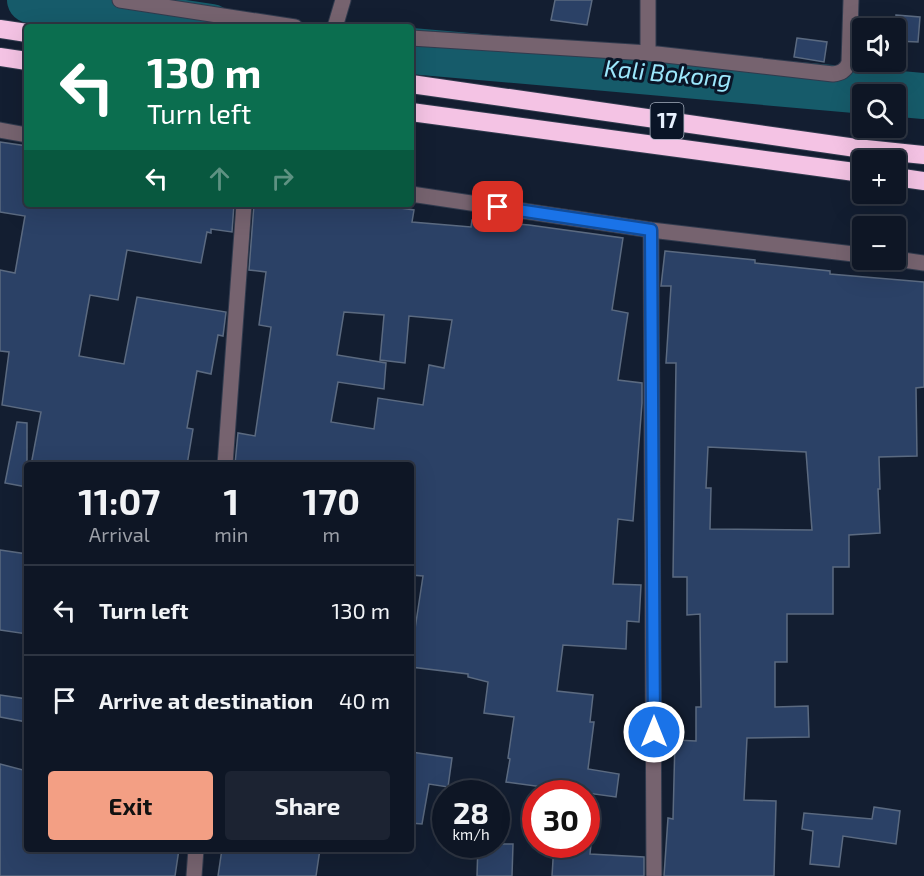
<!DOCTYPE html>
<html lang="en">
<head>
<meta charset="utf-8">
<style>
	:root { --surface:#0e1625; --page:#1c2332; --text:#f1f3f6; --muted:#9b9fa7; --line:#2e3542; --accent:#f39f84 }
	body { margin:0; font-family:"Exo 2",sans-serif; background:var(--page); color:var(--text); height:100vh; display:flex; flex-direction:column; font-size:22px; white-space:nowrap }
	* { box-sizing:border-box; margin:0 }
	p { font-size:20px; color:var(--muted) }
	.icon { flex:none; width:33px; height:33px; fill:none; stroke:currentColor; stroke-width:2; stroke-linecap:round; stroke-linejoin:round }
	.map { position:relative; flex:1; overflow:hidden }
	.side { position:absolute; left:24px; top:462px; width:390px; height:390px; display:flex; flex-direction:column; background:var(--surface); border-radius:6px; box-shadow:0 6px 24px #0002,0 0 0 2px var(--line) }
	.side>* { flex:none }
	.hud { position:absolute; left:24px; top:24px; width:390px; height:183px; border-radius:6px; box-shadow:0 6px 24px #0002,0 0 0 2px var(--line); background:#0b6e4f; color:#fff; overflow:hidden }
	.tools { position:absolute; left:852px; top:18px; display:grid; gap:12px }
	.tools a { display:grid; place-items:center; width:54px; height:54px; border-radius:6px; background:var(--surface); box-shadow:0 6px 24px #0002,0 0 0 2px var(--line); font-size:30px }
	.speed { position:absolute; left:432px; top:780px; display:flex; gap:12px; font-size:30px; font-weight:700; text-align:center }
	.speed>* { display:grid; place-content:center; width:78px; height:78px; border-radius:50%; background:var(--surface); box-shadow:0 6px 24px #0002,0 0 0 2px var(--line); line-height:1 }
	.speed small { font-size:15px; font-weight:400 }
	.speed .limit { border:9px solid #d22; background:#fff; color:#111 }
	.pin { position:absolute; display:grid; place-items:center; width:51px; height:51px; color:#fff; margin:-26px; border-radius:12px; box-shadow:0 3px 9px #0006 }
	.me { position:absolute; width:66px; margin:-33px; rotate:0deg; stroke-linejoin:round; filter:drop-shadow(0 0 4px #0008) }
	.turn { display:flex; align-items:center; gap:21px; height:126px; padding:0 24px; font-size:27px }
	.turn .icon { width:78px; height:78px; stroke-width:2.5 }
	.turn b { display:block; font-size:42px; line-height:51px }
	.lanes { display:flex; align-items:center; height:57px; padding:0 24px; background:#0003; justify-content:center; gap:30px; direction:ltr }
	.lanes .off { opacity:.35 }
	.eta { display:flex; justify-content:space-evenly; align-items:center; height:102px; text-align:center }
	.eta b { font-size:36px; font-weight:700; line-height:42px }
	.primary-button { display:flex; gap:12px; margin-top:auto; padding:12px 24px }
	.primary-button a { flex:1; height:69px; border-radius:6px; background:var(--accent); color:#111; font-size:24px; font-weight:700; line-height:69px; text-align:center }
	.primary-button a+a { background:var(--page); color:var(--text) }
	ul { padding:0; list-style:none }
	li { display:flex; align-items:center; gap:18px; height:90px; padding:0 24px; border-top:2px solid var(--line) }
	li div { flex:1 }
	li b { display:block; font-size:22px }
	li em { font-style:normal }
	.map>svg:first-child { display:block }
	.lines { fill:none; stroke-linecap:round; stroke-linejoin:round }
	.river { stroke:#165b6a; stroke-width:46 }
	.building { fill:#2b4166; stroke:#5b6a80; stroke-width:1.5; fill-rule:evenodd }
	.street-casing { stroke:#313b4e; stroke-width:17 }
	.highway-casing { stroke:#313b4e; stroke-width:20 }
	.street { stroke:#76636f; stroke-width:15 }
	.highway { stroke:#f4c3e4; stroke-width:18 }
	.route-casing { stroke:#114b97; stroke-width:15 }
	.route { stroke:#1a73e8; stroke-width:10 }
	.labels { text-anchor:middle; stroke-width:6; stroke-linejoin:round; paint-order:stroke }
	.shield { fill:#0a1527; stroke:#a5aebd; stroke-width:1.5 }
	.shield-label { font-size:21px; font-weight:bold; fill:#e7f0fd }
	.water-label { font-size:24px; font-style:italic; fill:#9ce7fc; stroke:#0a1527 }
</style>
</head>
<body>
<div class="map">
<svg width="924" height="876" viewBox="0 0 924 876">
	<rect width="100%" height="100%" fill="#131e31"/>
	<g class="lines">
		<path class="river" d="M30,0L211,27
			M411,51L924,96"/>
	</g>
	<path class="building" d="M555,0H592L587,25L551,20Z
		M896,15L920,17L918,42L896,41Z
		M797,38L827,42L824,62L794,57Z
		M0,142L27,146V206V204H234L232,232L211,229V233L207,232L201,263L127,250L118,300L90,295L79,356L124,364L137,297L226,312L223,336L218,335L211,374L197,371L187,428L193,429L187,465H31L41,412L2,405L9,352L0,351V270L15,273L25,216L0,212Z
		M254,204H373L414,210L412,222L471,227L472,220L529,225L623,238L612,310L628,313L618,380L642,383V403L633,521L618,519L613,584L641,585L639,622L627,621L626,649L563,645L557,691L593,695L590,722H594L588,769L619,774L616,797L506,782L510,759L508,758L514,717L484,713L488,682L468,677V674L411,667V642H413L423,576L411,575V465L235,464L238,433L255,436L271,327L259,325L266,272L249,270ZM344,312L384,315L380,360L405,363L409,316L452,320L444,368L429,365L423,405L378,398L374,429L331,422L338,382L384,389L386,363L337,355Z
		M665,251L755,260V263L830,271V274L924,282V387L916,388L917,456L879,457L880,489H878L880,533L849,535V567H833V614H787V662H775V707L808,706L809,737L747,738L744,800L776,801L774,876H664L668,818L673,819L675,740L696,741V707H701L700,614L687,615V577H673L676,363H666L671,286H661ZM708,447L806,452L812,530L710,529L711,488H706Z
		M17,422L27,423V487L5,483Z
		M0,550L27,554V634L0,630Z
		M0,695L27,699V722L0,717Z
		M411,752L452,758L448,787L429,784L422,824L411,823Z
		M0,764L27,771V849H179L175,876H0Z
		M874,807L900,811L896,844L843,836L839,867L810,864L813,831L802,829L804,813L872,819Z
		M478,844H513L512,876H477Z
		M554,844H591L590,854L644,857V876H552Z
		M222,849H320L316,876H218Z"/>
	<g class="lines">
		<g class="street-casing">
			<path id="street" d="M120,0L295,27
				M648,0V53
				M335,27L343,0
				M411,38L648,53L833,74C841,73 845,71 849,63L851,0
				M0,130L27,135
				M411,194L651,230L862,255
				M651,230L654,876
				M896,259L924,263
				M225,465L244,204
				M194,876L196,849"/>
		</g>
		<g class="highway-casing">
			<path id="highway" d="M0,29L27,33
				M0,57L27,61
				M411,84L856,148L924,155
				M411,112L862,173
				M896,177L924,181"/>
		</g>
		<use href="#street" class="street"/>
		<use href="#highway" class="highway"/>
	</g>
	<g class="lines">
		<g class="route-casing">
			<path id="route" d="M498,207L651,230L654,732"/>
		</g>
		<use href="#route" class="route"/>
	</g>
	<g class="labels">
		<rect class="shield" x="650.5" y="103" width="33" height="36" rx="4.5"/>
		<g class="shield-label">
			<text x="667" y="128">17</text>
		</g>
		<g class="water-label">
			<text transform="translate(668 74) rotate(5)" y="8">Kali Bokong</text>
		</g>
	</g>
</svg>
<div class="tools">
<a><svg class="icon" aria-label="sound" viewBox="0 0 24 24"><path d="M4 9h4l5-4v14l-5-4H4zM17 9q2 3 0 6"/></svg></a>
<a><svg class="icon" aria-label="search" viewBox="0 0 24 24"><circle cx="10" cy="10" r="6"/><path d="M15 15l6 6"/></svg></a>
<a>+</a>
<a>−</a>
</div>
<div class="speed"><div>28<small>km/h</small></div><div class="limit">30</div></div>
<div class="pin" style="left:498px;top:207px;background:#d93025"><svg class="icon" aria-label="arrive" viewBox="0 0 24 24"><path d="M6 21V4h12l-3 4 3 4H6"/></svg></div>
<svg class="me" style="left:654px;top:732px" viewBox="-20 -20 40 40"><circle r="17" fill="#1a73e8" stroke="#fff" stroke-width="3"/><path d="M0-11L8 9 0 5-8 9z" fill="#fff"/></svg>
<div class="hud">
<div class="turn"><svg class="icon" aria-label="left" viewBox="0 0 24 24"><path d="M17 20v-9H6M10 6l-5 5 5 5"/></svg><div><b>130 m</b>Turn left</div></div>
<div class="lanes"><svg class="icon" aria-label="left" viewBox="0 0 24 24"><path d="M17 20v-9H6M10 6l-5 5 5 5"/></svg><svg class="icon off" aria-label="ahead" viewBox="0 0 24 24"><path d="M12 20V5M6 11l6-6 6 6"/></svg><svg class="icon off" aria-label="right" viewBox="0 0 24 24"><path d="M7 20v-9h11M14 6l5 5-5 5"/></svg></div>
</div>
<section class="side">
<div class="eta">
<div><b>11:07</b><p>Arrival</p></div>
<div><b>1</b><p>min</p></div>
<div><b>170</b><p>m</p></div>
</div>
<ul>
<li><svg class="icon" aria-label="left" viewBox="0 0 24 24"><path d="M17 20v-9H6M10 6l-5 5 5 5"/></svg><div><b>Turn left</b></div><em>130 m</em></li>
<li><svg class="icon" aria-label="arrive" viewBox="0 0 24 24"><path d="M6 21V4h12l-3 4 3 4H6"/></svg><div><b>Arrive at destination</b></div><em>40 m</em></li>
</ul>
<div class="primary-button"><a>Exit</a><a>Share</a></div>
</section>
</div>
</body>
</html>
